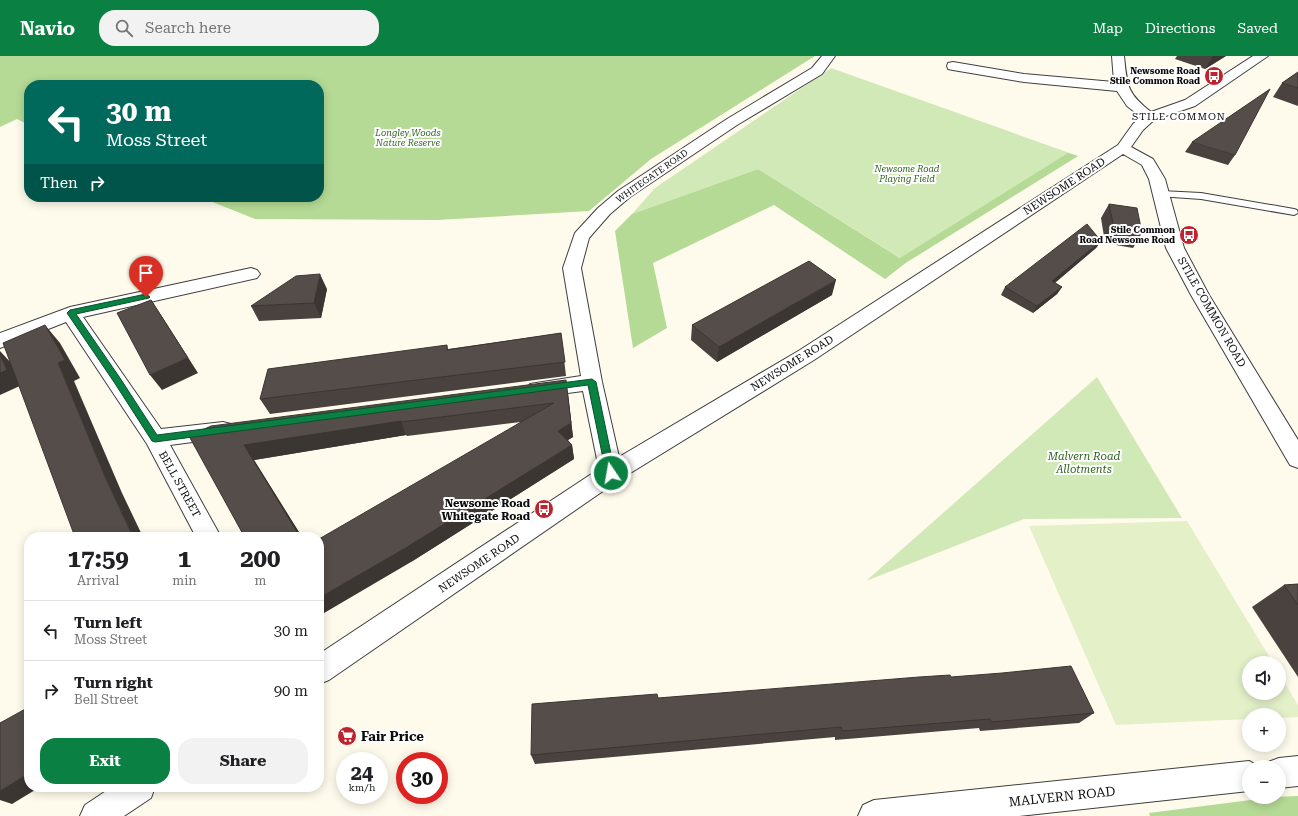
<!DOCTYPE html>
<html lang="en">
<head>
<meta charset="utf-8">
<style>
	:root { --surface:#fff; --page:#f2f2f2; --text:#202124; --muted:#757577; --line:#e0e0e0; --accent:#0b8043 }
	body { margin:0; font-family:"Roboto Serif",serif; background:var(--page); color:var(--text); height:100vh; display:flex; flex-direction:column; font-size:15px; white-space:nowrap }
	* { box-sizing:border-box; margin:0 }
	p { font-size:13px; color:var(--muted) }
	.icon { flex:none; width:22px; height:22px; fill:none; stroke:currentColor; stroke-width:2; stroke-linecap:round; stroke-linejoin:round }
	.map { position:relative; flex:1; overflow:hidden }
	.details { position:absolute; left:24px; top:476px; width:300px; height:260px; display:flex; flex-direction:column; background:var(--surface); border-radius:16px; box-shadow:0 2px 10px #0003 }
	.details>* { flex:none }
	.banner { position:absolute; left:24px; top:24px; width:300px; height:122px; border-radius:16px; box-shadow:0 2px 10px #0003; background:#00695c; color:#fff; overflow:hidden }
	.tools { position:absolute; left:1242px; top:600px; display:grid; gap:8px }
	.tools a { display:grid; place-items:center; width:44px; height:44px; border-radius:50%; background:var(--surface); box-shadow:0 2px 10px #0003; font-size:20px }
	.speed { position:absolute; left:336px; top:696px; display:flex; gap:8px; font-size:20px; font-weight:700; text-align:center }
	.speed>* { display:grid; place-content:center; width:52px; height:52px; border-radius:50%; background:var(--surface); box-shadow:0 2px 10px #0003; line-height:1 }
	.speed small { font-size:10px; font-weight:400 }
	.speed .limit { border:6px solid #d22; background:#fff; color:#111 }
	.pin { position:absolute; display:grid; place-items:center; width:34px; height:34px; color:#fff; margin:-41px -17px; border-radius:50% 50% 50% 0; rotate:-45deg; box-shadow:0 0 4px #0007 }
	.pin .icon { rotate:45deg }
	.me { position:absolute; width:44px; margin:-22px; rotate:348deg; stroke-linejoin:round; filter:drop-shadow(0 0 3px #0008) }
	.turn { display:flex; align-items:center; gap:14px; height:84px; padding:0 16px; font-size:18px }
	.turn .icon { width:52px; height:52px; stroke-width:2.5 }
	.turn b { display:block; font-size:28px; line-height:34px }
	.then { display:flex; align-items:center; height:38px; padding:0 16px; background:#0003; gap:8px; font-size:15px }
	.eta { display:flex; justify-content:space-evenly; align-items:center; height:68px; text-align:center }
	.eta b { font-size:24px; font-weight:700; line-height:28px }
	.cta { display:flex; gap:8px; margin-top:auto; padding:8px 16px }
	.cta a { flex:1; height:46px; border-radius:16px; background:var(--accent); color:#fff; font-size:16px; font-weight:700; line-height:46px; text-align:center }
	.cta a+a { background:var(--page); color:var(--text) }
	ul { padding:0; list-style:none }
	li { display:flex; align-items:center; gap:12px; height:60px; padding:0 16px; border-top:1px solid var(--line) }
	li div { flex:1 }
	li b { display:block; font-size:15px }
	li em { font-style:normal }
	header { display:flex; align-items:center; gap:24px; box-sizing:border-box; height:56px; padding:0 20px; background:var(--accent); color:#fff }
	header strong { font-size:19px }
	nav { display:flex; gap:22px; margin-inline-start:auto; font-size:14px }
	.search { width:280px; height:36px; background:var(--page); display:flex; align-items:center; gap:10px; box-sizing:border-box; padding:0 14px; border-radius:16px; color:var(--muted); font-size:15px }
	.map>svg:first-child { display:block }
	.green { fill:#d1e9b6 }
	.forest { fill:#b5da95 }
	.pitch { fill:#e3f0c8 }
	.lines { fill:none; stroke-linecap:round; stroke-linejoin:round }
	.lane-casing { stroke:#3f3f3f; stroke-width:2 }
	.street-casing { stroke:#3f3f3f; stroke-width:2 }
	.lane { fill:#fff; fill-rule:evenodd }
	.street { fill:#fff; fill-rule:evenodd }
	.wall { fill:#49423f }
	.shaded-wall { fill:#3c3633 }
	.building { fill:#554d49; stroke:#3c3633 }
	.route { fill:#0b8043; stroke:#07532c }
	.labels { text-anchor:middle; stroke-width:4; stroke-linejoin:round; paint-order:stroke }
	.far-poi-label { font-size:9px; font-weight:bold; fill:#0c0c0c; stroke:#fff; text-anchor:end }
	.far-park-label { font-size:9px; font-style:italic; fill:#2d641d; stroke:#fff }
	.far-street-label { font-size:9px; fill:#0c0c0c; stroke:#fff }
	.far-neighbourhood-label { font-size:10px; letter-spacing:1px; fill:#0c0c0c; stroke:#fff }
	.street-label { font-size:11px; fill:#0c0c0c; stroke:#fff }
	.park-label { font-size:11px; font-style:italic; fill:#2d641d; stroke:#fff }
	.poi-label { font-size:11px; font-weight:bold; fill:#0c0c0c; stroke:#fff; text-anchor:end }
	.near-poi-label { font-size:13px; font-weight:bold; fill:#0c0c0c; stroke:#fff; text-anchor:start }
	.near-street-label { font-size:13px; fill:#0c0c0c; stroke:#fff }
</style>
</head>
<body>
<header>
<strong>Navio</strong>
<div class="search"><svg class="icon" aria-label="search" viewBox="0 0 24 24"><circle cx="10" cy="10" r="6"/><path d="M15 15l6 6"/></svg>Search here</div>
<nav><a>Map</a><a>Directions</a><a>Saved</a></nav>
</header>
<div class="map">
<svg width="1298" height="760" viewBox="0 0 1298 760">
	<rect width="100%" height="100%" fill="#fffbec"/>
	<path class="green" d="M831,12L1078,100L907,206L758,113L632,158L655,132Z
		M1097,321L1182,462L1024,463L866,525Z"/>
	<path class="forest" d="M0,0H815L651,103L589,155L438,164L255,163L200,141H319V29H29V69L17,63L0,71Z
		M1068,97L1078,100L907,206L885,223L774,149L653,207L667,272L633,292L615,175L632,158L758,113L900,202Z
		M1298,740V760H1150L1149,757L1274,741Z"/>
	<path class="pitch" d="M1187,465L1273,607H1249V637H1279V617L1298,649V661L1279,662V659H1249V663L1116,669L1029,470Z"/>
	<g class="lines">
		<g class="lane-casing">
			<path id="lane" d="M1161,135L1201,137L1294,153L1297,154L1298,157L1294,159L1201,143L1158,140L1156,138Z"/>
		</g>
		<g class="street-casing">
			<path id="street" d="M822,0H835L822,18L737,69L630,141L610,158L589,182L581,212L602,326L619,401L800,294L1118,89L1133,68L1141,61L1127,50L1117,35L1024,26L953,14L948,13L947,10L948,7L953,6L1024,18L1114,26L1112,0H1124C1127,30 1127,37 1151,56L1185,44L1253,0H1268L1195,50L1154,64L1143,74L1131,91L1153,103L1165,123L1184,192L1209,239L1298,384V412L1290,409L1191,239L1166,192L1149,123L1142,109L1123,98L814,304L619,424L329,624L319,628V598L599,413L583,335L537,341L530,338L527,333L530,328L581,320L563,212L575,177L598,152L618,135L727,63L812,12Z
				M251,212L257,214L260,218L257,222L83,261L161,373L223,366L231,368L234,374L231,380L223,382L170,389L221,481H196L147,388L66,266L0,292V277L70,251Z
				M1298,700V730L1279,732V711H1266L1268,706L1279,702Z
				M1249,705L1260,711H1249V735L1019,760H858L863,749L874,744Z
				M112,731H155L151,742L124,760H80L85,749Z"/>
		</g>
		<use href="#lane" class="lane"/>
		<use href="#street" class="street"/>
	</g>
	<path class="wall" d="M1177,0H1226L1205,13L1175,3Z
		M1298,16V50L1273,41L1282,27Z
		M1192,86L1235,99L1228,109L1185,96Z
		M1109,148L1142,177L1133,192L1105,187L1101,162Z
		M1101,185L1096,192L1055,227L1062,231L1057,238L1033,257L1001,239L1005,231Z
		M327,233L321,262L259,265L251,250Z
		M832,239L717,306L691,284L692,269Z
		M561,277L566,320L270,358L260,343L447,289L448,293Z
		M568,338L573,381L568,384L572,389L574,403L411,506L521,366L407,380L406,379L254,404L302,481H245L189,380Z
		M1298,528V621L1252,551L1284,529Z
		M951,621L1094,657L1079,667L980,675L979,672L835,684V681L535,708L531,699L658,642Z"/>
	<path class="shaded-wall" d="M1213,0H1226L1205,13Z
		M1101,185L1096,192L1047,233L1052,225Z
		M320,218L327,233L321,262L314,247Z
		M836,224L832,239L717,306L719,291Z
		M1062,231L1057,238L1033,257L1037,250Z
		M151,244L161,259L198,317L162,334L150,319Z
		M45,269L60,287L80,322L74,325L122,437L143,481H133L105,421L58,307Z
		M0,295L12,308L22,329L0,339Z
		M566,324L573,381L560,389L558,375Z
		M401,365L406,379L254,404L302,481H300L244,389Z
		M572,389L574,403L411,506L319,560V542Z
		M250,477L253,481H245L244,480Z
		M29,717V731H40L12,748L0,744V735Z"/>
	<path class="building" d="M1298,16V32L1282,27Z
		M1270,33L1235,99L1192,86Z
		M1109,148L1137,152L1142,177L1114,172Z
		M1087,168L1101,185L1052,225L1062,231L1037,250L1005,231Z
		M809,205L836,224L719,291L692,269Z
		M320,218L314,247L251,250L296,220Z
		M151,244L188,302L150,319L117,257Z
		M45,269L65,304L58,307L105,421L133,481H75L3,287Z
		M561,277L565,306L260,343L268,313L447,289V294Z
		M0,298L7,314L0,317Z
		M566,324L571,367L558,375L572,389L404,493L319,542V483L554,347L401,366V365L244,389L300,481H252L250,477L244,480L189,380L211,370Z
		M1298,528V549L1284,529Z
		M1071,610L1094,657L991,666L990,663L842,675L841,671L531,699L532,648L657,638L658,642L919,621L950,619L951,621L1002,617Z
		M29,651V717L0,735V667Z"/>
	<path class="route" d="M146,238L150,241L149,242L76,258L120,322L157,379L592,323L596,326L615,417L614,420H607L606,417L588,329L155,386L152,385L114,326L67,257L70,254Z"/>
	<defs>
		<g id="bus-disc" transform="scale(1)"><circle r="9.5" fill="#bd242e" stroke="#fff"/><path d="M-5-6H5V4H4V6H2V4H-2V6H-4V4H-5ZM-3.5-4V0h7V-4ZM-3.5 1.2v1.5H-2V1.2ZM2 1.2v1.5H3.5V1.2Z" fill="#fff"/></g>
		<g id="supermarket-disc" transform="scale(1)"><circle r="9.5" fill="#bd242e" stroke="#fff"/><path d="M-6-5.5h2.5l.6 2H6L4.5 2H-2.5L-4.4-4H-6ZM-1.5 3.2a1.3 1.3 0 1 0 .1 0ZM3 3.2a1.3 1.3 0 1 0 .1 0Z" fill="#fff"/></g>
	</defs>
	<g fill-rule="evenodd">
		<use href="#bus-disc" x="1214" y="20"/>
		<use href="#bus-disc" x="1189" y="179"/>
		<use href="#bus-disc" x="544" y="453"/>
		<use href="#supermarket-disc" x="347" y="680"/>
	</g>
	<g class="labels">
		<g class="far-poi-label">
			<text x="1200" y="18">Newsome Road<tspan x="1200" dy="10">Stile Common Road</tspan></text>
			<text x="1175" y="177">Stile Common<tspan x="1175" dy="10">Road Newsome Road</tspan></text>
		</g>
		<g class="far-park-label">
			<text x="408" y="80">Longley Woods<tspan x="408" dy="10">Nature Reserve</tspan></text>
			<text x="907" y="116">Newsome Road<tspan x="907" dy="10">Playing Field</tspan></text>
		</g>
		<g class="far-street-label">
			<text transform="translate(652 120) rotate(-35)" y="3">WHITEGATE ROAD</text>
		</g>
		<g class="far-neighbourhood-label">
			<text x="1179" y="64">STILE COMMON</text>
		</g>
		<g class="street-label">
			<text transform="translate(1064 130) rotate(-33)" y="4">NEWSOME ROAD</text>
			<text transform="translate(1212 256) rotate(60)" y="4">STILE COMMON ROAD</text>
			<text transform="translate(792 307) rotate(-32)" y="4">NEWSOME ROAD</text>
			<text transform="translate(180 428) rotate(61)" y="4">BELL STREET</text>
			<text transform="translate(479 507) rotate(-34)" y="4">NEWSOME ROAD</text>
		</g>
		<g class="park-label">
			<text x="1084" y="404">Malvern Road<tspan x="1084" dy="13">Allotments</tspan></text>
		</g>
		<g class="poi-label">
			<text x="530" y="451">Newsome Road<tspan x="530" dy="13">Whitegate Road</tspan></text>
		</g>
		<g class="near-poi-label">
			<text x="361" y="685">Fair Price</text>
		</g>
		<g class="near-street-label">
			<text transform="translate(1062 740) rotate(-6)" y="5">MALVERN ROAD</text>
		</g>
	</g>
</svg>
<div class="tools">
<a><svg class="icon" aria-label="sound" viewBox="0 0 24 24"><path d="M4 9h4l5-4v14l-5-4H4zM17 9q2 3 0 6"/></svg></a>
<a>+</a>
<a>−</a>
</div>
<div class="speed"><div>24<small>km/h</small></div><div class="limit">30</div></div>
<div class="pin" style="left:146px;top:241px;background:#d93025"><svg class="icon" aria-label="arrive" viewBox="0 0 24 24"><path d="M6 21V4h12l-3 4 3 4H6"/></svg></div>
<svg class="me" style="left:611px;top:417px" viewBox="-20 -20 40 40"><circle r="17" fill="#0b8043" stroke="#fff" stroke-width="3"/><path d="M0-11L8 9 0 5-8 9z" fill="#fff"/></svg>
<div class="banner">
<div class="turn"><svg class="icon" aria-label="left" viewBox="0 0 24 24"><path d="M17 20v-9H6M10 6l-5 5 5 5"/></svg><div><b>30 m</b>Moss Street</div></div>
<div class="then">Then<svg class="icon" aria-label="right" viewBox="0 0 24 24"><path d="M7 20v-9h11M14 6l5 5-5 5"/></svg></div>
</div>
<section class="details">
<div class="eta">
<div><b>17:59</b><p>Arrival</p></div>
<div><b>1</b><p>min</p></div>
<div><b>200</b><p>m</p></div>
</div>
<ul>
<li><svg class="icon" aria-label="left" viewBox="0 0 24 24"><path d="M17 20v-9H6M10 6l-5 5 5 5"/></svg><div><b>Turn left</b><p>Moss Street</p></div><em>30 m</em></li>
<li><svg class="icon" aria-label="right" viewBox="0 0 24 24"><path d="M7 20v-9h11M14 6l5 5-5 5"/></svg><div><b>Turn right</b><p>Bell Street</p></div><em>90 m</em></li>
</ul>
<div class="cta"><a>Exit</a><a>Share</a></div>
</section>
</div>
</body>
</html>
